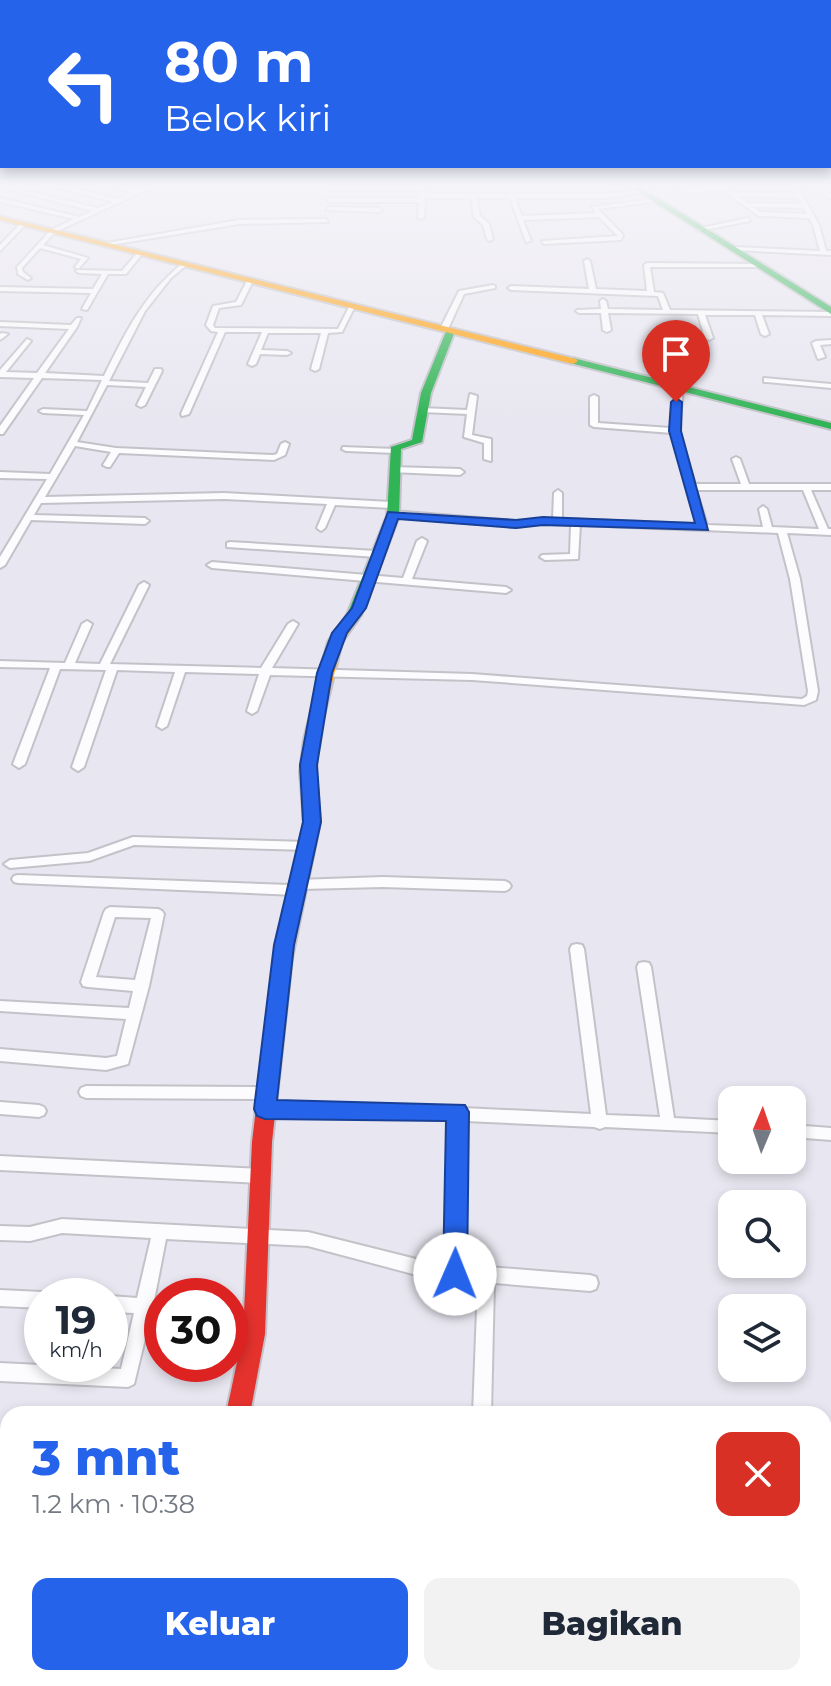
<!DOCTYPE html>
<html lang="id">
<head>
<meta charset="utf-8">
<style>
	:root { --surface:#fff; --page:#f2f2f3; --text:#1f2937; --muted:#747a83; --accent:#2563eb }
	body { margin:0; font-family:Montserrat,sans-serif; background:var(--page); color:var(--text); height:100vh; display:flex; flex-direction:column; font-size:30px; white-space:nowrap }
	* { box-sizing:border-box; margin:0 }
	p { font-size:26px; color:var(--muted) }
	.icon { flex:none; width:44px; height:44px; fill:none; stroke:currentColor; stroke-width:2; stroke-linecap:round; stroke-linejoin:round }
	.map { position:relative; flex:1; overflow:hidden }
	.panel { position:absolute; left:0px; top:1406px; width:832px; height:280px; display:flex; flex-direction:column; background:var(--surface); border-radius:24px 24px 0 0; box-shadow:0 4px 12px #0003 }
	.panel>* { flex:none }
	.banner { position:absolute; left:0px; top:0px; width:832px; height:168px; box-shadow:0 4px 12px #0003; background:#2563eb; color:#fff; overflow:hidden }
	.needle { width:52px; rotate:2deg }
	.buttons { position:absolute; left:718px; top:1086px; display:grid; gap:16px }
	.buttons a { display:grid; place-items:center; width:88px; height:88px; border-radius:16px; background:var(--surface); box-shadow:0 4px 12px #0003; font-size:40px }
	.speed { position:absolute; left:24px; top:1278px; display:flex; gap:16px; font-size:40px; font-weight:700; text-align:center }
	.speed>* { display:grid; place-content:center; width:104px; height:104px; border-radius:50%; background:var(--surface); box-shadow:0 4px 12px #0003; line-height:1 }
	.speed small { font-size:20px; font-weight:400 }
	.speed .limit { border:12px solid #d22; background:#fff; color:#111 }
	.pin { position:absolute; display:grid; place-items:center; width:68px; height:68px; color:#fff; margin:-82px -34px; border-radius:50% 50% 50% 0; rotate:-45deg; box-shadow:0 0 8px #0007 }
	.pin .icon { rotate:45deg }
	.me { position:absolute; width:88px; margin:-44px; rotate:1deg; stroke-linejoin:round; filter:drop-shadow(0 0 6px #0008) }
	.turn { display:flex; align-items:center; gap:28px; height:168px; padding:0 32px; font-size:36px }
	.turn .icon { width:104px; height:104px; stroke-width:2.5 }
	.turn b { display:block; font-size:56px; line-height:68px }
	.round { display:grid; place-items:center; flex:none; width:84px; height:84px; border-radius:16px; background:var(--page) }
	.head { display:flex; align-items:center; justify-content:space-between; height:136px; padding:0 32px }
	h1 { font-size:48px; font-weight:800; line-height:60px; color:var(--accent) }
	.cta { display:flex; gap:16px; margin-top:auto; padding:16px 32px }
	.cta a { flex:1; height:92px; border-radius:16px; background:var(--accent); color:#fff; font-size:32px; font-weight:800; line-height:92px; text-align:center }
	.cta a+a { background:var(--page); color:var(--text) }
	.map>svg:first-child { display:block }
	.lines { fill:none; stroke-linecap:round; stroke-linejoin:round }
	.street-casing { stroke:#c3c2c9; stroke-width:4 }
	.fast-casing { stroke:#c3c2c9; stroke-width:4 }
	.slow-casing { stroke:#c3c2c9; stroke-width:4 }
	.jam-casing { stroke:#c3c2c9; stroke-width:4 }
	.street { fill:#fcfbfd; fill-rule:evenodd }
	.fast { fill:#30b455; fill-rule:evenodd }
	.slow { fill:#ff9f0a; fill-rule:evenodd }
	.jam { fill:#e5322d; fill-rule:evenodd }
	.route { fill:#2563eb; stroke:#184099; stroke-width:2 }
</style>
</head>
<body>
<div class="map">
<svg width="831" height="1686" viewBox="0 0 831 1686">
	<rect width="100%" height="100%" fill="#e8e6f0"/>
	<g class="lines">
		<g class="street-casing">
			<path id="street" d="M0,187H8L98,208L113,202L56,187H67L118,199L133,193L111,187L138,190L145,187H153L55,232L43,245L88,258L78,269L75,267L81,259L40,248L22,268L23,272L31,278L28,280L18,274L17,267L51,230L74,219L0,202V198L79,217L93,211Z
				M330,187H425L426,188L423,190H332Z
				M639,187H658L638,191L635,189Z
				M677,187L687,189L726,187L733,192L796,194L792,187H798L819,225L826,251H831V255L734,250V248L736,247L820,251L813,225L809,218L759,216L722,190L686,193ZM738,196L798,198L802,204L748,203ZM753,207L804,208L807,214L760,212Z
				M816,187H822L826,193L831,194V198L822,195Z
				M423,190L426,194H607L642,190L645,192L607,198H515L522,216L596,213L592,207L655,199L658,201L598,209L623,235L621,240L544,244L542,241L618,236L599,217L523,220L531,241L526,242L510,198H477L480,216L489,224L493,239L490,241L487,239L483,225L474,217L471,198H425L424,217L421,219L418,217L419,202H330L327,200L330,198H420V192Z
				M328,207L379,208L382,210L379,212L326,210Z
				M748,218L750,221L699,231L696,229Z
				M326,219L328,222L239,224L104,246L101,244L239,220Z
				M21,223L26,224L0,251V245Z
				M138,252L143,253L126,274H108L87,310L82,309L91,293L0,291V287L93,289L102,274L79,273L76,271L77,270L122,271Z
				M587,259L590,261L596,289L647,291L644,265L647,263L762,264L764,265V267H650L654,292L663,293L670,310L831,312V316L762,315L769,334L765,336L761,334L755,315H705L713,338L709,340L705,338L698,314L608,313L611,330L607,332L603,330L601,313H579L576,311L577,310L601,309L600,301L603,299L606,301L608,309L663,310L658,296L511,290L508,288L511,286L589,289L584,261Z
				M183,263L188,264L171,278L145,311L109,381L148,383L155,369H161L162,371L145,405L141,407L137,405L146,387L107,385L77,442L116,448L273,455L277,454L281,444L285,442L289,444L285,455L274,460L119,453L110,467H107L103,465L111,452L75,446L45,497L224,493L391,502L395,505L391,508L335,505L325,528L321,531L317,528L327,504L224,499L41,503L34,515L145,518L149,521L145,524L31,520L5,565L0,568V557L47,479L0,478V472L50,474L84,415L43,413L39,411L43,409L87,411L102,380L42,378L3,434H0V426L34,378L0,377V370L27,339L31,341L6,372L37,373L69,329L0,326V322L71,325L77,318H81L77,327L45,373L104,376C125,333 145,293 183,263Z
				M250,279L253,281L241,305L219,308L213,325L215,328L338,329L350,305L355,306L342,332L328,333L319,369L315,371L311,369L321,333H268L261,350L287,351L291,353L287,355L260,354L256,364L252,366L248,364L262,332H225L189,414L182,416L181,414L218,332L211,331L206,325L213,306L236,302L247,281Z
				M493,285L495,286V288L464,294L448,329L442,330L440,329L459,291Z
				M2,333L8,334L0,340V334Z
				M831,340V344L820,345L825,357L818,359L812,343L816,341Z
				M764,378L831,384V388L767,382H764Z
				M676,387L683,389L679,431L695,484H741L732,459L736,457L740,459L749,484H831V490H811L828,529H831V535L787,533L800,579L818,691L816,700L804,705L472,680L270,675L257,711L252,714L247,711L259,674L185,672L167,726L162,729L157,726L175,672L117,670L84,767L78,771L72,767L106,670L60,669L25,764L19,768L13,764L50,668L0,667V661L65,663L82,624L87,621L92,624L75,663L100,664L139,585L144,582L149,585L110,664L261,668L288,624L293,621L298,624L272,668L472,674L802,699L807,696L808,691L790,579L778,533L580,525L578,559L545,560L540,557L542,555L570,554L571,525L543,524L516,527L393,517L389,514L393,511L516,521L553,519L554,493L558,490L562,493V519L698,524L672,433L594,427L590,425V397L594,395L598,397V423L671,428ZM696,490H803L819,529L772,527L767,509L763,506L759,509L763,527L707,525Z
				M470,394L477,396L472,435L491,439V461L484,459V443L464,437L467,414L422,412L418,410L422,408L467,410Z
				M343,447L395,449L399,451L395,453L346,451L342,449Z
				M393,467L460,469L464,472L460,475L390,472V468Z
				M422,538L427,541L412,579L506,587L511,590L506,593L212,568L207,565L212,562L403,578L417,541Z
				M230,542L376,551L381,554L376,557L227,547V543Z
				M133,837L308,842L314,846L308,850L134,845L89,861L10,868L4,864L10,860L88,853Z
				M18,875L291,885L293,882L297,880L383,877L505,881L509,883L511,886L509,889L505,891L383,887L302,889L300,893L296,895L18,883L14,882L12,879L14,876Z
				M110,907L158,909L162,911L164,914L149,986L128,1064L106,1070L0,1061V1049L106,1058L117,1056L126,1019L0,1011V1001L129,1008L133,991L88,987L83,986L81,982L104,912L106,909ZM115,917L151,918L135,980L96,977Z
				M577,944L582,945L584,949L606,1115L660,1117L637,967L639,963L644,962L649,963L651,967L674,1118L732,1121V1133L605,1127L600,1129L594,1127L465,1121L463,1265L590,1275L596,1277L598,1283L596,1289L590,1291L494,1283L491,1414H473L478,1282L459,1280L455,1282L428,1278L308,1246L166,1239L153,1306L134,1384L128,1387L0,1381V1363L121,1369L134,1313L110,1312V1296L137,1298L151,1238L62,1233L30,1241L0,1240V1226L30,1227L62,1219L308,1232L428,1262L447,1264L451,1120L265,1115L260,1113L258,1109L260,1105L265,1103L453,1108L458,1106L463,1108L591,1114L570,949L572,945Z
				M86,1086L267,1087L272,1089L274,1093L272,1097L267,1099L86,1098L81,1096L79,1092L81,1088Z
				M0,1102L39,1105L44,1107L46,1111L44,1115L39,1117L0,1114Z
				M792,1125L831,1128V1140L792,1137Z
				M0,1156L260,1169L265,1171L268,1176L265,1181L260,1183L0,1170Z
				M0,1290L42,1292L49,1296H42V1308L0,1306Z
				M0,1437H8V1455H0Z
				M0,1608H8V1628H0Z
				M178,1678H198L197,1686H177Z
				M445,1678H552L557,1686H450Z"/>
		</g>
		<g class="fast-casing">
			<path id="fast" d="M631,187H640L831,307V314Z
				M447,329L455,331L431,393L422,442L401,449L399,516L361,615L354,619L349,618L347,615L387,516L391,447L412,440L421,393Z
				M573,358L831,423V429L570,363V359Z"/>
		</g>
		<g class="slow-casing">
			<path id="slow" d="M0,216L576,359L578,361L573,364L0,220Z
				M354,611L361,615L342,642L318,740L316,772L320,822L292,958L289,963H277L274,958L304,822L300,772L304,740L328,642L349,612Z"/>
		</g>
		<g class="jam-casing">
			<path id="jam" d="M283,951L289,953L292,958L272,1142L265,1334L250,1414H226L243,1334L252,1142L274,958L277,953Z"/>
		</g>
		<use href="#street" class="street"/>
		<use href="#fast" class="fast"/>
		<use href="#slow" class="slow"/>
		<use href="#jam" class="jam"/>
	</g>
	<linearGradient id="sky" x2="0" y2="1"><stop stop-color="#89b0dc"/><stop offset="0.44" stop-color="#f5f4f8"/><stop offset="1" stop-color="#f5f4f8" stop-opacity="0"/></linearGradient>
	<rect width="831" height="423" fill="url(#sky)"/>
	<path class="route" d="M676,398L682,402L681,431L708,530L543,525L516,528L398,519L366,608L347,633L332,673L317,765L321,822L294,945L277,1100L465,1105L469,1112L467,1274L464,1282L455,1285L446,1282L443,1274L446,1121L265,1119L257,1116L254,1109L274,945L303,822L300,765L317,673L332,633L352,608L388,512L516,520L543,517L695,523L669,431L671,402Z"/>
</svg>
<div class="buttons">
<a><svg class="needle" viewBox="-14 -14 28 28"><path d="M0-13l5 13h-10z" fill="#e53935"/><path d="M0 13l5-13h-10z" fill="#747a83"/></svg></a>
<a><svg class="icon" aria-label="search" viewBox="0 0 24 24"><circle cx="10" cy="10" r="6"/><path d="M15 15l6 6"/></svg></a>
<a><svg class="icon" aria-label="layers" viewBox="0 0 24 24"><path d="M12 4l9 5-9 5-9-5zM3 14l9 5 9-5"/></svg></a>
</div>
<div class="speed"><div>19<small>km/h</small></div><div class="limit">30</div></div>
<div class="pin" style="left:676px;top:402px;background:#d93025"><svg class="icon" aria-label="arrive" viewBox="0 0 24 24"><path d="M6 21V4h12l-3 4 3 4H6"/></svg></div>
<svg class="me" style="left:455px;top:1274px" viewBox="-20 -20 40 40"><circle r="19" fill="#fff"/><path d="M0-13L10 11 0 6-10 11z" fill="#2563eb"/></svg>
<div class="banner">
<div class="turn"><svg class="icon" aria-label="left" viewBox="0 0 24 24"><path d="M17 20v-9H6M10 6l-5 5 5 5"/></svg><div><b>80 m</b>Belok kiri</div></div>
</div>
<section class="panel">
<div class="head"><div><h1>3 mnt</h1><p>1.2 km · 10:38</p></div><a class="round" style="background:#d93025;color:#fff"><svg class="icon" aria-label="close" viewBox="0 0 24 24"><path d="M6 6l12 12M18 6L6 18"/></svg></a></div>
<div class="cta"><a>Keluar</a><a>Bagikan</a></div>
</section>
</div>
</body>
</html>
